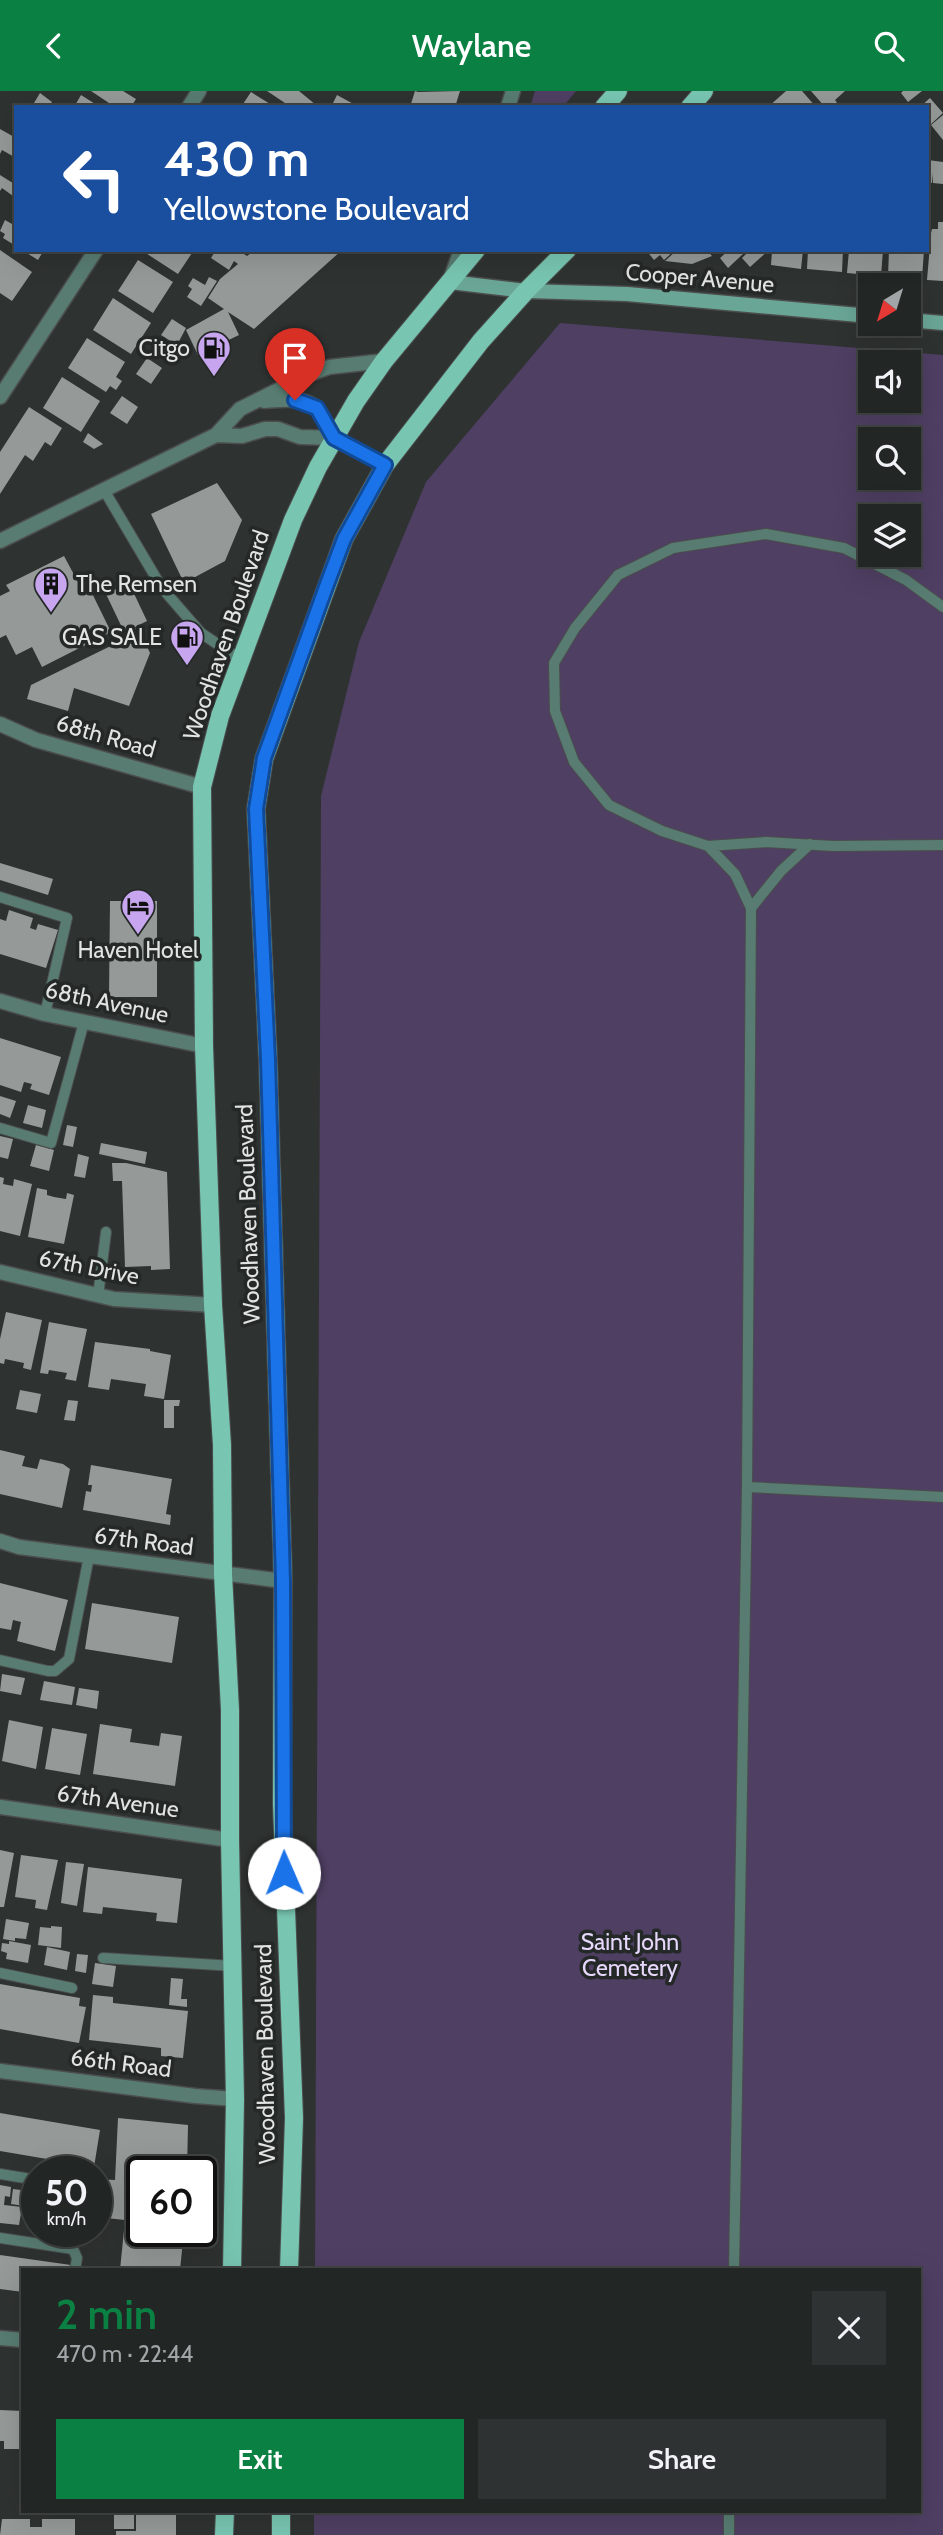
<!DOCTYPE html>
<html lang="en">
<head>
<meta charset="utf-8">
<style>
	:root { --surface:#222625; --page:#2e3232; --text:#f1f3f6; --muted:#a2a5a7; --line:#3f4342; --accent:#0b8043 }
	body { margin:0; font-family:Cabin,sans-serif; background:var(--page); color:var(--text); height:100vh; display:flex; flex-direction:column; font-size:26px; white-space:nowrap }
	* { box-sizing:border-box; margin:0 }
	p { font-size:23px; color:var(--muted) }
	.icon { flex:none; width:38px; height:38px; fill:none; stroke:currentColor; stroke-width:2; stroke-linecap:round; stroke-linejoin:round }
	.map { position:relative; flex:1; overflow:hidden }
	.drawer { position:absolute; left:21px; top:2177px; width:900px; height:245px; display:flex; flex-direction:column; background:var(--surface); border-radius:0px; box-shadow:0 7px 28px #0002,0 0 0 2px var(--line) }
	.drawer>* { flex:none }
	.guide { position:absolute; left:14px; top:14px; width:915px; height:147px; border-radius:0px; box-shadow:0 7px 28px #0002,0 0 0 2px var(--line); background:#1a4fa0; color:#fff; overflow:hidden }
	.needle { width:46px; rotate:218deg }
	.buttons { position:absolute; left:858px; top:182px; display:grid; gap:14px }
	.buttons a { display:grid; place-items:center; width:63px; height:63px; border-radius:0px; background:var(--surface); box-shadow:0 7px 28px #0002,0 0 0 2px var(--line); font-size:35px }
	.speed { position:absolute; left:21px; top:2065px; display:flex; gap:14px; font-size:35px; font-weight:700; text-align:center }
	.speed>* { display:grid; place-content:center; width:91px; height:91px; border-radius:50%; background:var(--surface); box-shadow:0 7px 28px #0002,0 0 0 2px var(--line); line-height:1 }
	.speed small { font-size:18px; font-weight:400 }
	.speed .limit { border:4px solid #111; border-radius:10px; background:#fff; color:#111 }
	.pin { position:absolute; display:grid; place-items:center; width:60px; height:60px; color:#fff; margin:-72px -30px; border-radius:50% 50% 50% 0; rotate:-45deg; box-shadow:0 0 7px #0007 }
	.pin .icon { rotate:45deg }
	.me { position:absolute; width:77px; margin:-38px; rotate:359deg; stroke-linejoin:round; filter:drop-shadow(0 0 5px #0008) }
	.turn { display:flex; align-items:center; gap:24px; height:147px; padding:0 35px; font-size:32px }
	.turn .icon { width:91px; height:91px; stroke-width:2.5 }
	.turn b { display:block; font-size:49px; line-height:60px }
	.round { display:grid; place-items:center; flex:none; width:74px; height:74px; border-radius:0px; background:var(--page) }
	.overview { display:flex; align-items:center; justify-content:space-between; height:119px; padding:0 35px }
	h1 { font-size:42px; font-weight:600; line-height:52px; color:var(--accent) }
	.primary-button { display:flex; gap:14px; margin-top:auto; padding:14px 35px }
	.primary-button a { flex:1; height:80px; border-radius:0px; background:var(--accent); color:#fff; font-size:28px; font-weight:600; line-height:80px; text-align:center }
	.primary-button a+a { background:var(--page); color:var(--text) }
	header { display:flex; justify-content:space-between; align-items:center; height:91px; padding:0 35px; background:var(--accent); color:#fff; font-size:32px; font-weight:600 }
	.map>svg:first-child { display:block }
	.green { fill:#4f3f63; fill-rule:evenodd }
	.building { fill:#959a98 }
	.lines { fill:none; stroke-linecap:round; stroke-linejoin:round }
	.service-casing { stroke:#4b4e4d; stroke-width:12 }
	.minor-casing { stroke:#4b4e4d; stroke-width:17 }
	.tertiary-casing { stroke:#4b4e4d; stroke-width:17 }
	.secondary-casing { stroke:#4b4e4d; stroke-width:17 }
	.primary-casing { stroke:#4b4e4d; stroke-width:20 }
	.service { stroke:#587c72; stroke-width:10 }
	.minor { stroke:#587c72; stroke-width:14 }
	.tertiary { stroke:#587c72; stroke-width:14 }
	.secondary { stroke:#6aa696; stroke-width:14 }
	.primary { stroke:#78c6b2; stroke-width:18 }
	.route-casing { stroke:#114b97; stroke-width:18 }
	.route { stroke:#1a73e8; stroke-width:12 }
	.labels { text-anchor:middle; stroke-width:7; stroke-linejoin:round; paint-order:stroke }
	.street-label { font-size:23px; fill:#e1e4e3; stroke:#242827 }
	.poi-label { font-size:23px; fill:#e1e4e3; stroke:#242827; text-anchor:end }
	.park-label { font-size:23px; fill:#e7d8fb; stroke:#242827 }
</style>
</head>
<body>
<header><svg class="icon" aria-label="back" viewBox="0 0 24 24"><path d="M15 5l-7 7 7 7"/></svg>Waylane<svg class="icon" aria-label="search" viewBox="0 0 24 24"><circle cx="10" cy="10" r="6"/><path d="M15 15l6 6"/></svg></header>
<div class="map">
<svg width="943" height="2444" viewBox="0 0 943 2444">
	<rect width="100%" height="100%" fill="#2e3231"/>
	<path class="green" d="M535,0H576L563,16H530Z
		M560,232L943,264V2444H314V2420H919V2179H315L321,705L359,551L426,391ZM870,271H908V310H870ZM870,348H908V387H870ZM870,425H908V464H870Z"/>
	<path class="building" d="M91,0H123L136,8L131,16H115Z
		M267,0H299L316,14L291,16Z
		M415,0L418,1L460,0L456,13L453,12L452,16H410Z
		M786,0H802L816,16H768Z
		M811,0H845L835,9L840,16H825Z
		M903,0H922L908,11L901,2Z
		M251,1L275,16H241Z
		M40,2L52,11L49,16H41L34,12Z
		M81,4L100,16H74Z
		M337,4L359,16H331Z
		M930,7L943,22L930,34L928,31V16H920Z
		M943,24V49L931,34Z
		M0,38L16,47V67L2,59L0,63Z
		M928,69L943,71V93L933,92V82L932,92L928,91Z
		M0,84L16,94V101L13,105L2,97L0,100Z
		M16,127V155L3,147L5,143L0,140L5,129L12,133Z
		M938,131H943V190L927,189L931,142L932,138H938Z
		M0,159L32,181L12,210L0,202Z
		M22,159H44L38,169Z
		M141,159H194L178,183Z
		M216,159H238L247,165L255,159H342L254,238L228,221L239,244L198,264L186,239L224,218L208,207L220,188L238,173L234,170L229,179L211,167Z
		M646,159H675L664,169L660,164L654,169Z
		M677,159H707L712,165L692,173L665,170Z
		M729,159H740L743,163L728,177L720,167Z
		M750,159H769L750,176L742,167Z
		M803,159L801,178L771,174L772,160Z
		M808,159H843L842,181L807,178Z
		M849,159H883L881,185L847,182Z
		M889,159H924L922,188L888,186Z
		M138,169L173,191L153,222L118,200Z
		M209,186L217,190L201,215L187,206L192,198L188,195L193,187L205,194Z
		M113,207L151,232L131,263L93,239Z
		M172,228L186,237L177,254L161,244Z
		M87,247L125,271L116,286L122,290L116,299L110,295L106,301L68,277Z
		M147,267L162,277L151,293L136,283Z
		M62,286L100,310L81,341L43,317Z
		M122,305L138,316L127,333L110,322Z
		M29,316L62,337L51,355L45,351L33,370L25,364L0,403V361Z
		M88,342L103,353L94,358L83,351Z
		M217,392L242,429L225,470L184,492L151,423Z
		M64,465L79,493L86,490L111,541L42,576L32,556L16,564L6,544L0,547V505L10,500L6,494Z
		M129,492L147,530L135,536L137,542L140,540L150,562L129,615L74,597L68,620L27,608L31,594L127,547L106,503Z
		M0,772L53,788L48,804L0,789Z
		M110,810H157V906H109Z
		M9,819L33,827L30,837L36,839L38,833L58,839L46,877L0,863V828L6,830Z
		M0,947L61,966L49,1004L30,998L32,993L24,991L21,1001L0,994Z
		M0,1005L16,1010L10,1027L0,1023Z
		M28,1014L46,1019L42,1037L23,1032Z
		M67,1034L77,1036L73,1056L63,1054Z
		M0,1045L13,1048L8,1068L0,1066Z
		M101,1052L147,1061L145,1073L99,1063Z
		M36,1054L54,1059L49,1080L30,1075Z
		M78,1063L89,1066L85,1087L74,1085Z
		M112,1072H126L167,1081L170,1178L151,1179V1175L125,1176L122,1090H113Z
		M0,1086L4,1087L3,1093L13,1095L14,1088L32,1093L20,1145L0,1140Z
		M37,1097L47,1099V1104L54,1106L66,1108L67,1102L74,1104L64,1153L28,1146Z
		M6,1221L42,1229L31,1279L23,1277L24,1272L5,1268L4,1273L0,1272V1248Z
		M49,1231L87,1238L76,1290L65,1288L67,1282L49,1279L48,1283L40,1282Z
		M95,1251L150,1258V1260L171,1264L164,1308L144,1305L146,1293L111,1288L109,1299L88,1296Z
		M20,1299L41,1303L37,1322L16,1318Z
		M68,1309L78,1310L75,1330L64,1329Z
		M164,1309H180L179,1315H174V1337H164Z
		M0,1359L25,1365L22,1375L37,1378L40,1368L63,1373L70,1378L62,1417L0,1403Z
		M91,1374L172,1388L166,1423L171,1424L170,1434L83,1419L86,1400L91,1401L92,1394H88Z
		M0,1492L68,1509L55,1560L17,1550L21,1531L13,1529L11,1539L0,1537Z
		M92,1512L179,1526L172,1572L85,1558Z
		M2,1583L25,1587L21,1604L0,1600Z
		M44,1590L75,1596L72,1614L40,1609Z
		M79,1597L99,1600L97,1618L76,1614Z
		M9,1629L43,1636L36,1678L2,1670Z
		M100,1633L132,1638L130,1651L159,1655L161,1642L182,1645L175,1695L93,1683Z
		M52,1637L87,1643L80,1684L45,1678Z
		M0,1759L14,1762L4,1816H0Z
		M21,1764L58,1769L47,1819L35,1817L36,1809L15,1806Z
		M66,1771L84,1773L77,1815L61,1812Z
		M88,1776L182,1788L177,1832L156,1830L157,1822L103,1816L102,1823L83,1821Z
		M6,1828L29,1832L26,1848L15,1847V1850L3,1848Z
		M51,1835L62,1836L61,1857L38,1854L40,1836L51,1837Z
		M9,1850L31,1854L28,1872L6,1868L7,1862L1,1860L2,1852L9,1853Z
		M47,1856L70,1861L67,1879L44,1874Z
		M77,1863L88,1864L86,1882L75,1880Z
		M95,1872L116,1875L113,1896L92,1893Z
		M171,1887L183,1888L181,1908H187V1916L169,1914Z
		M0,1893L80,1907L79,1915L86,1916L79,1952L0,1938Z
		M93,1904L113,1906V1912L188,1920L183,1967L161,1965V1957L89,1949Z
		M0,2022L100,2039L94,2076L0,2060Z
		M118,2027L188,2034L187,2081H142V2140H184L180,2179H120L125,2129L96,2126V2088L115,2089Z
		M0,2094L11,2096L10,2106L5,2105L4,2114L22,2116L19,2134L0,2132Z
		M13,2098L37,2101V2117L11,2113Z
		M31,2118L37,2119V2138L28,2136Z
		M0,2164L71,2174V2179H23V2201L0,2198Z
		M0,2319L23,2320V2358H4V2350H0Z
		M114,2420H134V2438H114Z
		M136,2420H176V2444H116V2440H136Z
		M2,2428H30V2436H42V2428H75V2444H0Z"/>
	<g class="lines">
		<g class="service-casing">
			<path id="service" d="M104,399L162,497L201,542L241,569
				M943,516L906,489L844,457L766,443L673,457L618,484L575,537L554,572L555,620L574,671L609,714L662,740L708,755L766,751L833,755L943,754
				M708,755L735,783L751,817L747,1396L943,1406
				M0,806L67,827L45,923
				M751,817L781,780L810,753
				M0,1037L51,1052L84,931
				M98,1205L106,1141
				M0,1569L48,1580H55L69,1568L89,1465
				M103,1867L234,1875
				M0,1882L72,1897
				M0,2083L37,2089
				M0,2147L73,2158L77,2167L75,2179
				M734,2179L747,1396
				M729,2444V2420"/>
		</g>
		<g class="minor-casing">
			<path id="minor" d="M189,16L199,0
				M508,16L513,0
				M452,184L461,159
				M0,306L96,159
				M0,633L36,649L202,696
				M0,910L45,923L204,955
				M0,1181L114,1208L213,1214
				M0,1450L19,1456L283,1490
				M0,1716L230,1749
				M0,1980L195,2005L235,2008"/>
		</g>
		<g class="tertiary-casing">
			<path id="tertiary" d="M264,310C280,309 305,305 317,318C324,326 329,338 334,347
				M216,344L242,345L265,338H278L300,346L334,347L385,374
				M0,450L216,344L240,318L310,283L329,276L384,270
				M0,2247L23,2249"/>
		</g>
		<g class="secondary-casing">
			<path id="secondary" d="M450,191L526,200L627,203L870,225
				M908,229L943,232"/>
		</g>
		<g class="primary-casing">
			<path id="primary" d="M604,16L618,0
				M690,16L704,0
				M232,2179L235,2008L230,1749V1619L223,1483L222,1354L213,1214L204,955L202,696L220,625L293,429L318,376L356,310L384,270L476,159
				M289,2179L294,2027L282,1713L283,1490L268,968L256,718L264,668L344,448L385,374L481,250L526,200L567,159
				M224,2444L225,2420
				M281,2444V2420"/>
		</g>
		<use href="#service" class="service"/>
		<use href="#minor" class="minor"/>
		<use href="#tertiary" class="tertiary"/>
		<use href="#secondary" class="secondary"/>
		<use href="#primary" class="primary"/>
	</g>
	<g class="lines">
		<g class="route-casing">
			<path id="route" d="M284,1782L283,1490L268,968L256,718L264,667L326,496L344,448L385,374L334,347L317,317L295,309"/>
		</g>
		<use href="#route" class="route"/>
	</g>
	<defs>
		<g id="fuel-pin" transform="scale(1.75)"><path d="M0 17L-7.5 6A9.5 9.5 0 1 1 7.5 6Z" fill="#c7a6ef" stroke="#242827"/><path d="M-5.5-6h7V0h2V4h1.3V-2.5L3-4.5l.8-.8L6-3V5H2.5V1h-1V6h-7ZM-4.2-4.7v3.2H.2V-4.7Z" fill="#111"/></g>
		<g id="building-pin" transform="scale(1.75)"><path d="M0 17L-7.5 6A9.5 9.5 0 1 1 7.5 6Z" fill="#c7a6ef" stroke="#242827"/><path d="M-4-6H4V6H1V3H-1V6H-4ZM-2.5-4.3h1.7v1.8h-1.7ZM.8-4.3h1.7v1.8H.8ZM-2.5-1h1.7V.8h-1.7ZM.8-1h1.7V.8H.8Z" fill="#111"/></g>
		<g id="hotel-pin" transform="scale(1.75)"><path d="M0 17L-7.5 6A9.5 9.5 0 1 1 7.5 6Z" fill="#c7a6ef" stroke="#242827"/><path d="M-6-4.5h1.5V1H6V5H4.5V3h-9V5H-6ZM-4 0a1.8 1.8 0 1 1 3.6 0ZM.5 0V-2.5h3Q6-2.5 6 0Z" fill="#111"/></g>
	</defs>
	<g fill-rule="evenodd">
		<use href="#fuel-pin" x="214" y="257"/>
		<use href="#building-pin" x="51" y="493"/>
		<use href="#fuel-pin" x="187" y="546"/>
		<use href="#hotel-pin" x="138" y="815"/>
	</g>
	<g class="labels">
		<g class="street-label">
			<text transform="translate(700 187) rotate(5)" y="8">Cooper Avenue</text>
			<text transform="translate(226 544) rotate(-71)" y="8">Woodhaven Boulevard</text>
			<text transform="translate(106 645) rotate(16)" y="8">68th Road</text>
			<text transform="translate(107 911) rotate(12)" y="8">68th Avenue</text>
			<text transform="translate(248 1123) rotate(-92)" y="8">Woodhaven Boulevard</text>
			<text transform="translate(89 1176) rotate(11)" y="8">67th Drive</text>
			<text transform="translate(144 1450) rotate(7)" y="8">67th Road</text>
			<text transform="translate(118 1710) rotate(8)" y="8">67th Avenue</text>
			<text transform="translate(265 1963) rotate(-91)" y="8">Woodhaven Boulevard</text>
			<text transform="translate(121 1972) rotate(7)" y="8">66th Road</text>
		</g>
		<g class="poi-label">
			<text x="190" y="265">Citgo</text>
			<text x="76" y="501" text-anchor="start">The Remsen</text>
			<text x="162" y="554">GAS SALE</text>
			<text x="138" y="867" text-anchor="middle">Haven Hotel</text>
		</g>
		<g class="park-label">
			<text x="630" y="1859">Saint John<tspan x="630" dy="26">Cemetery</tspan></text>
		</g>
	</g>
</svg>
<div class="buttons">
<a><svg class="needle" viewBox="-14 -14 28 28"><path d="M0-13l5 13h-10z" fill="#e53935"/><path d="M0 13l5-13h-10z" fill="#a2a5a7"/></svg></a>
<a><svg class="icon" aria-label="sound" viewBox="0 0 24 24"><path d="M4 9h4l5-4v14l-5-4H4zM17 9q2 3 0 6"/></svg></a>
<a><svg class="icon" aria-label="search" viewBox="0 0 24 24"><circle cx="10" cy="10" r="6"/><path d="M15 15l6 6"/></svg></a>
<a><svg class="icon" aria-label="layers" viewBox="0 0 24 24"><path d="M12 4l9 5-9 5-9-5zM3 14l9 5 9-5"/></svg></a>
</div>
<div class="speed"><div>50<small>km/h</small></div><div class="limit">60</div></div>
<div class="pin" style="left:295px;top:309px;background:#d93025"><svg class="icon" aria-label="arrive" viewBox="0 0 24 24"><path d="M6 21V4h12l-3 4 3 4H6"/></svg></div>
<svg class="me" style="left:284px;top:1782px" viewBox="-20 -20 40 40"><circle r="19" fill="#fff"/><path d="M0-13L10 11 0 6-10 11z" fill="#1a73e8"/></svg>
<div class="guide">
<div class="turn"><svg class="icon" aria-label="left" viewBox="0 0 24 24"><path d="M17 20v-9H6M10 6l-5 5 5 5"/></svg><div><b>430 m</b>Yellowstone Boulevard</div></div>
</div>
<section class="drawer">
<div class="overview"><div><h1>2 min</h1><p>470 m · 22:44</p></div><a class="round"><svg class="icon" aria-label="close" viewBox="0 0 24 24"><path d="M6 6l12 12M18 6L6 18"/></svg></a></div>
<div class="primary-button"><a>Exit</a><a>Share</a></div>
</section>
</div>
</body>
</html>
